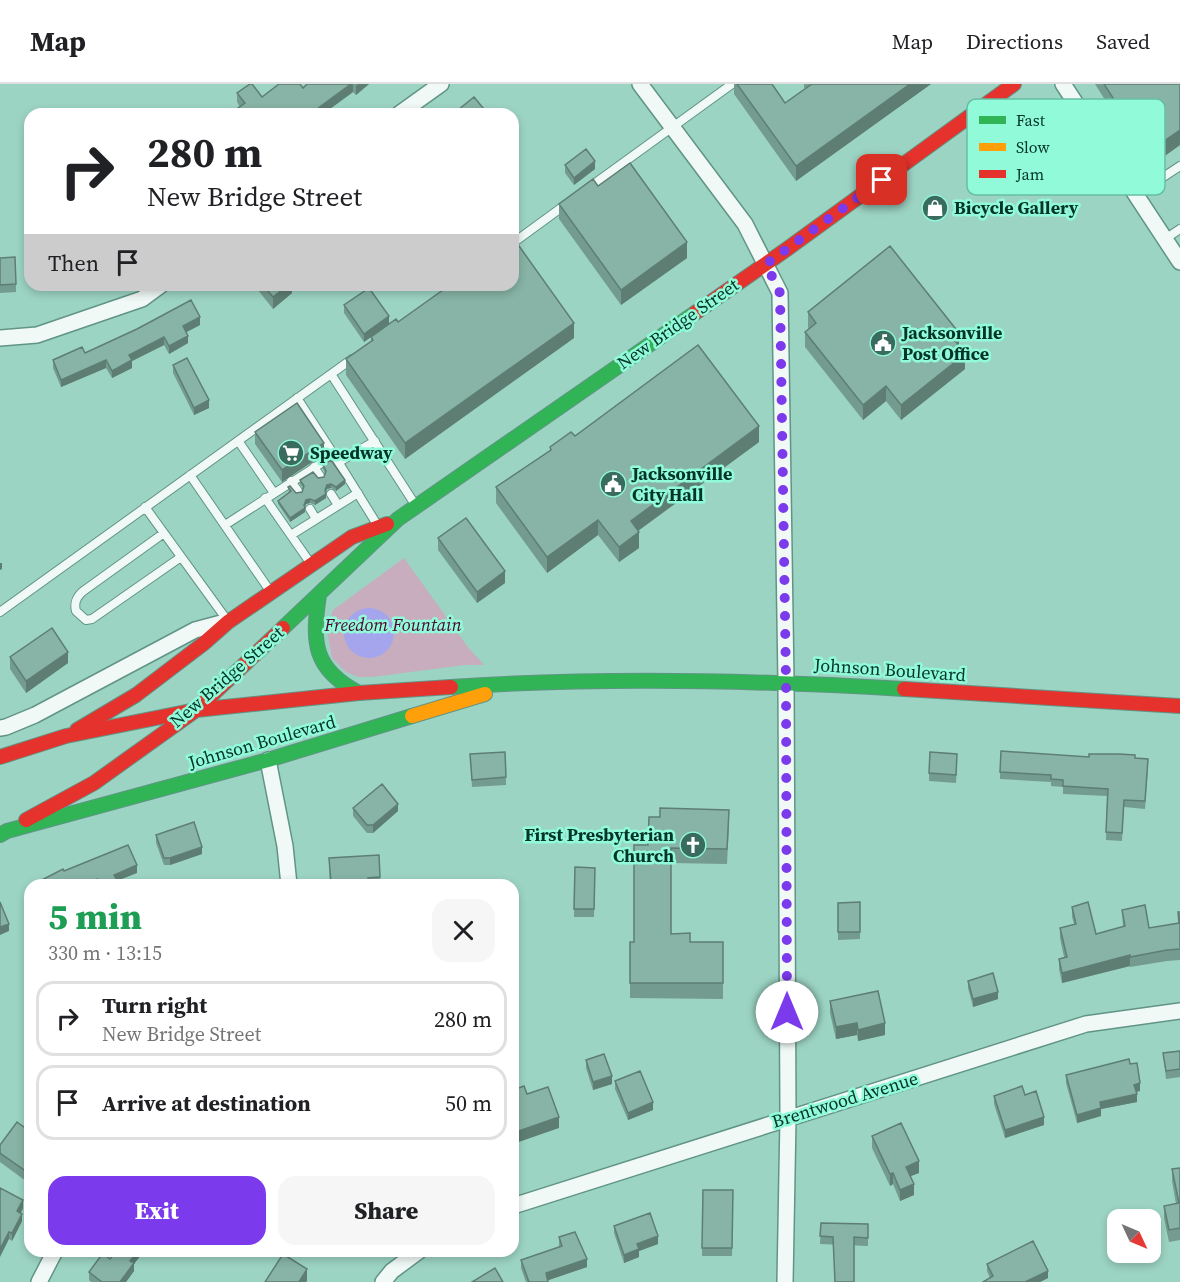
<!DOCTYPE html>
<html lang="en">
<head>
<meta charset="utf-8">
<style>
	:root { --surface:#fff; --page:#f6f6f6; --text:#202124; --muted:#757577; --line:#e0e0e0; --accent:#7c3aed }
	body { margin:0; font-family:"Source Serif 4",serif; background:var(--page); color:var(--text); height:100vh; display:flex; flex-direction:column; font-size:22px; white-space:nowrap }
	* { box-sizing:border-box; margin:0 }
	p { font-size:20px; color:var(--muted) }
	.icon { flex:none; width:33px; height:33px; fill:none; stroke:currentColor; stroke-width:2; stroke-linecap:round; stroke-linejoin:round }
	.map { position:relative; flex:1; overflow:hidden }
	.sheet { position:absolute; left:24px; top:795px; width:495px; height:378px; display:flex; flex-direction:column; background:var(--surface); border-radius:18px; box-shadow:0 3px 9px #0003 }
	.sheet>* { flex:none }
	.hud { position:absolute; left:24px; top:24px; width:495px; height:183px; border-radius:18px; box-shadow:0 3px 9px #0003; background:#fff; color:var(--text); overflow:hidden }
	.needle { width:39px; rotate:134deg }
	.fabs { position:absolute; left:1107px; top:1125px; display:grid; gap:12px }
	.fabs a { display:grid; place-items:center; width:54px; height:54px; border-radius:12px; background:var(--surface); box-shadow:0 3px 9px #0003; font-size:30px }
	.pin { position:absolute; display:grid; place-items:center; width:51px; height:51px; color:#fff; margin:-26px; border-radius:12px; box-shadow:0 3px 9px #0006 }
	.me { position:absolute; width:66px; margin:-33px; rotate:0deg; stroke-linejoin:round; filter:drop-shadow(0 0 4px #0008) }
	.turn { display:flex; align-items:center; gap:21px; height:126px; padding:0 24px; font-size:27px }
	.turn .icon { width:78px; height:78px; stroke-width:2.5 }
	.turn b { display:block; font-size:42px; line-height:51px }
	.then { display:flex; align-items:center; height:57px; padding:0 24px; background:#0003; gap:12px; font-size:22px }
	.round { display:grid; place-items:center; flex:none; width:63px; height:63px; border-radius:18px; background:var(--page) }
	.overview { display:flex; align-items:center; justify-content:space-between; height:102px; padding:0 24px }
	h1 { font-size:36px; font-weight:800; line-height:45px; color:#1e9e55 }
	.cta { display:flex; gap:12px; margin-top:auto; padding:12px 24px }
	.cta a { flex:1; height:69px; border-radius:18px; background:var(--accent); color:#fff; font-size:24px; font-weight:800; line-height:69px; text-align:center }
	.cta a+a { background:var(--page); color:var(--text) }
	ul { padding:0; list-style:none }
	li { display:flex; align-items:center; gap:18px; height:75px; margin:0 12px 9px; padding:0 12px; border:3px solid var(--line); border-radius:18px }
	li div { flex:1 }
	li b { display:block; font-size:22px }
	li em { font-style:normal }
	header { display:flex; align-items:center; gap:36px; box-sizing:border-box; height:84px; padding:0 30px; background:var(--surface); border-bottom:2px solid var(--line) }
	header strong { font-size:28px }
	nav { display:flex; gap:33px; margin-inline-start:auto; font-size:21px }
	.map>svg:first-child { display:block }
	.green { fill:#c7adbd }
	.water { fill:#a4a5ed }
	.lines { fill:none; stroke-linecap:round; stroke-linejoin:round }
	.lane-casing { stroke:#619486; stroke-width:10 }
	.street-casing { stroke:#619486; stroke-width:18 }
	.fast-casing { stroke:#619486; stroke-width:16 }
	.slow-casing { stroke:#619486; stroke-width:16 }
	.jam-casing { stroke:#619486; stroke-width:16 }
	.lane { stroke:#f0f9f6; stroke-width:8 }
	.street { stroke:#f0f9f6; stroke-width:15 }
	.fast { stroke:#30b455; stroke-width:14 }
	.slow { stroke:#ff9f0a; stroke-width:14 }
	.jam { stroke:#e5322d; stroke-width:14 }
	.wall { fill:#749b8f }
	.shaded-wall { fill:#5e7e74 }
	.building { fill:#87b4a6; stroke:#5e7e74; stroke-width:1.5 }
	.route { stroke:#7c3aed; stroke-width:10; stroke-dasharray:0 18 }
	.labels { text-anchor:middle; stroke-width:5; stroke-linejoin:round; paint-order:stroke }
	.poi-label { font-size:18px; font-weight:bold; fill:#033428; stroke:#91fad9; text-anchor:start }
	.street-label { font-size:18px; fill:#033428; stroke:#91fad9 }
	.park-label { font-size:18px; font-style:italic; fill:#500631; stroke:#91fad9 }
	.key { fill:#91fad9; stroke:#66bfa4; stroke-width:1.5 }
	.key-label { font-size:16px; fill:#033428 }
</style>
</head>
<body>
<header>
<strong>Map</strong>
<nav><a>Map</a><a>Directions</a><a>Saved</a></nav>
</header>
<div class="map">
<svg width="1180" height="1198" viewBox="0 0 1180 1198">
	<rect width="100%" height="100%" fill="#9cd4c3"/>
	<path class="green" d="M404,474L467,562L484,581H465L372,593H358L346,588L332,574L327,547L328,540L333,526Z"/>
	<path class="water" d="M344 549a25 25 0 1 1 50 0a25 25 0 1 1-50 0Z"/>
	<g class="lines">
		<g class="lane-casing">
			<path id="lane" d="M587,105L732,0
				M1136,111L1180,82
				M1165,155L1180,145
				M513,159L565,121
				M331,290L416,422
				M297,314L334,371
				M239,358L274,409
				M339,378L375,357
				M314,383L320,392
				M190,391L270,507
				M291,397L298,407
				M331,410L338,421
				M265,414L311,480
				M145,423L227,536
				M310,425L316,435
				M225,441L334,371L378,442
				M164,449L82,508C76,514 74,519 76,527L86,536L92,535L181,473
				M291,451L358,409
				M0,528L352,275"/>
		</g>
		<g class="street-casing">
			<path id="street" d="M640,0L745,140L780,209L786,598L788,1034L785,1198
				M1063,0L1180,178
				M399,30L441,0
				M0,254L37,251L142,215L161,201
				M0,644L6,643L35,631L195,546L225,538
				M268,676L285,762L289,801
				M513,1122L1086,940L1180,927
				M39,1198L55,1167
				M383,1198L392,1187L419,1167"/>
		</g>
		<g class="fast-casing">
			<path id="fast" d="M319,511C312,559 313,585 359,609
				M283,544L398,435L695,229
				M451,603C601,593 754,596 904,605
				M0,751L7,747L268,676L412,632"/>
		</g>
		<g class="slow-casing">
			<path id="slow" d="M412,632L485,610"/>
		</g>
		<g class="jam-casing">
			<path id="jam" d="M695,229L787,165L1014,0
				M904,605L1180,622
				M77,646L136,611L203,560L228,538L352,453L387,440
				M0,673L66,652L196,626L359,609L451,603
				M26,736L94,699L196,626L283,544"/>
		</g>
		<use href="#lane" class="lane"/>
		<use href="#street" class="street"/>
		<use href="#fast" class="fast"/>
		<use href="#slow" class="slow"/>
		<use href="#jam" class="jam"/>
	</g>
	<path class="wall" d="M307,0H369L356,11L353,8L323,30H238V24L240,23L237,18V9L262,13L303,4Z
		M734,0H772L785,19L805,5L804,3V0H931L796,97L734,10Z
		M1095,0H1180V61L1148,84Z
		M565,81L595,85L574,101L565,89Z
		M598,102L687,174L621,221L559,135V120Z
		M0,174L16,200V208L0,209Z
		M254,201H292V209L273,225Z
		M344,221L389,240L398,238L574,254L405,375L346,291V275L371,257V253L364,258L344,229Z
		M808,228L959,263L965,285L901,336L886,317L863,336L805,263V248L809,245L808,243Z
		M200,241L186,248L188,259L169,270L164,261L132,277V284L112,294L106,284L61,303L53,284V276L85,269Z
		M173,281L209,324L194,331L173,289Z
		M255,348L324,370L282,398L255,360Z
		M575,352L759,358L638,447L639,464L619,478L598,451L547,489L496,419V403L550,366V363Z
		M323,381L345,400L336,407L331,404L327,405L326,408V414L315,421L310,419L306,420L305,423V428L290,438L278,420V417L289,409L288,403L296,409L302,408L303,404L300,400V396L324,393L325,389L323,385Z
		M438,454L505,499L477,519L438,466Z
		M10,573L68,579L26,609L10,585Z
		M470,670L506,693V701L472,703Z
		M1089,673L1135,674L1148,683L1145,725L1124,723L1122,757L1106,756L1107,712L1063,710V703L1051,702V698L1000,695V688Z
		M957,678L956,699L929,697V689Z
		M353,724L398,727L373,749H367L353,732Z
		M729,741L727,780L671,779V850L690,858H723V915L630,914V858H634L648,761Z
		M156,751L202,770L170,781H164L156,759Z
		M329,774L380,793V801H330Z
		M575,783L595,784L594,833H574Z
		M860,818V855L838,856V819Z
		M1072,823L1096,850L1123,843L1122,826L1149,844L1178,840V828H1180V876L1167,877L1130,883V882L1062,899L1059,885V875L1064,873L1060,854V844L1074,840L1072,833Z
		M968,897L998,915L973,923L968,904Z
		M830,917L885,951L858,957L857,951L836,955L830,929Z
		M1180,967V993L1166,995L1163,969Z
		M586,976L612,1000L593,1006L586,984Z
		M1130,980L1140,1007L1136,1008L1137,1018L1101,1025V1032L1077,1039L1066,999V991Z
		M615,997L653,1026L628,1036L615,1005Z
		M1025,1011L1044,1041L1005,1054L994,1020V1012Z
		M30,1043V1100L0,1078V1069Z
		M872,1052L919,1089L910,1092L914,1111L900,1117L893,1100L890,1102L872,1064Z
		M1180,1084V1156L1169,1158L1164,1134V1122L1176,1120L1172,1097V1085Z
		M0,1104L23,1124L21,1129L22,1137L12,1157L9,1155Z
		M703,1106H733L732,1172H702Z
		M821,1139L868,1140V1162L820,1160Z
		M614,1142L658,1160L639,1167V1173L624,1179L614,1149Z
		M559,1153L587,1183L548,1196V1198H526L521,1184V1176L559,1163Z
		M116,1167H144L134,1180V1187L126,1198H91L89,1196V1188L110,1175Z
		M987,1180L1048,1194L1040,1198H983L990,1194L987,1187Z"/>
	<path class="shaded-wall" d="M351,0H353V8L323,30H310Z
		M358,0H369L356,11V2Z
		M910,0H931L796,97V82Z
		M1180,46V61L1148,84V68Z
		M595,77V85L574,101V94Z
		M687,158V174L621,221V206Z
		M288,201H292V209L273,225V213Z
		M389,232V240L364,258V250Z
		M200,233V241L183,250V242Z
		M574,239V254L405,375V359Z
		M959,249V264L953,254Z
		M188,252V259L169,270V262Z
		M164,253V261L132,277V284L112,294V287L129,271Z
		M965,270V285L901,336V321Z
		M106,276V284L61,303V296Z
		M886,302V317L863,336V321Z
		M209,316V324L194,331V324Z
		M759,342V358L631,452V437Z
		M324,359V370L282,398V386Z
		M345,396V400L336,407V403Z
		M331,400V404L327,405L325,410V406L327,401Z
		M326,410V414L315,421V417Z
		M310,415V419L306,420L304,425V421L306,416Z
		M305,424V428L290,438V434Z
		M598,436V451L547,489V473Z
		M639,448V464L619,478V463Z
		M0,479H2V485L0,486Z
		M505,487V499L477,519V508Z
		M68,568V579L26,609V597Z
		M398,720V727L373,749V741Z
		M202,763V770L170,781V774Z
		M137,781V789L117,797V801H105L114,791Z
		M97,795V801H85Z
		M9,840V847L0,851V843Z
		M1130,871V882L1062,899V889Z
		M998,908V915L973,923V915Z
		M857,939V951L836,955V943Z
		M885,939V951L858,957V946Z
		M612,992V1000L593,1006V998Z
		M1140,999V1007L1134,1008V1001Z
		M1137,1010V1018L1101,1025V1032L1077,1039V1031L1100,1018Z
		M653,1018V1026L628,1036V1029Z
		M559,1033V1044L513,1060V1049Z
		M1044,1033V1041L1005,1054V1046Z
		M919,1077V1089L906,1094V1083Z
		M893,1089V1100L890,1102V1090Z
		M914,1100V1111L900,1117V1106Z
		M23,1116V1124L17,1135V1127Z
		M22,1130V1137L12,1157V1149Z
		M9,1148V1155L0,1173V1165Z
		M658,1152V1160L639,1167V1173L624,1179V1171L637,1160Z
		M138,1167H144L134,1180V1187L126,1198H120L130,1177Z
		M587,1175V1183L546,1197V1189Z
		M307,1185V1197L306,1198H299Z
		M1048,1187V1194L1040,1198H1025Z"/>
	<path class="building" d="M250,0H252L262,13L279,0H300L303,4L307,0H351L310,30H242L238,24L245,19L237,9Z
		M737,0H772L785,19L812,0H910L796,82Z
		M1104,0H1180V46L1148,68Z
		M474,13L488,30H453Z
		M586,65L595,77L574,94L565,81Z
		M630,79L687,158L621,206L559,120L593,95L598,102Z
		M514,155L574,239L405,359L346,275L373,256L371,253L396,235L398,238L450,201H513V156Z
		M890,162L959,249L953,254L965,270L901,321L886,302L863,321L805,248L816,239L808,228Z
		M15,173L16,200L0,201V174Z
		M263,201H288L273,213Z
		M369,204L389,232L364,250L344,221Z
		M191,216L200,233L183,242L188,252L169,262L164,253L129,271L132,276L112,287L106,276L61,296L53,276L82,263L85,269L137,245Z
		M698,261L759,342L631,437L639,448L619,463L598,436L547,473L496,403L551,366L550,363L571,348L575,352Z
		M187,274L209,316L194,324L173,281Z
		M297,319L324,359L282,386L255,348Z
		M331,376L345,396L336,403L331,400L327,401L325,406L326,410L315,417L310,415L306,416L304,421L305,424L290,434L278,417L291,407L288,403L290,402L296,409L302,408L304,402L300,396L313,388L318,394L324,393L326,387L323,381Z
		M466,434L505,487L477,508L438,454Z
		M52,544L68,568L26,597L10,573Z
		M1001,667L1089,673V670H1119L1135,671V674L1148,675L1145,717L1124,716L1122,749L1106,748L1108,705L1063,702V696L1051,695V691L1000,688Z
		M505,668L506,693L472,696L470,670Z
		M930,668L957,670L956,691L929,689Z
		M382,700L398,720L373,741H367L353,724Z
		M660,724L729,726L727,765L671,764V850L690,849V858H723V899H630V858H634V761H648L649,733H660Z
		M194,738L202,763L170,774H164L156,751Z
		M128,761L137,781L114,791L117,796L105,801H100L97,795L85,801H34V800L63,785L64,787Z
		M379,771L380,793L368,794L369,801H355V797L331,799L329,774Z
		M575,783L595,784L594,825H574Z
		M0,818L9,840L0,843Z
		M860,818V848H838V819Z
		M1088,818L1096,850L1125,842L1122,826L1145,821L1149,844L1179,839L1178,828H1180V865L1167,866L1130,873V871L1062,889L1059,875L1067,873L1060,844L1076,840L1072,823Z
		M993,889L998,908L973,915L968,897Z
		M878,907L885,939L858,946L857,939L836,943L830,917Z
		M1180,967V985L1166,987L1163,969Z
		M604,970L612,992L593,998L586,976Z
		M1129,975L1130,980L1137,979L1140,999L1134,1001L1137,1010L1100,1018L1101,1024L1077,1031L1066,991Z
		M640,987L653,1018L628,1029L615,997Z
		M524,1002L527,1010L548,1003L559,1033L513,1049V1006Z
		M1022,1002L1025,1011L1036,1007L1044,1033L1005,1046L994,1012Z
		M17,1038L28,1046L30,1043V1090L0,1069V1061Z
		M901,1039L919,1077L906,1083L914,1100L900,1106L893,1089L890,1090L872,1052Z
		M1180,1084V1144L1169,1146L1164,1122L1179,1119L1172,1085Z
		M0,1104L23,1116L17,1127L22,1130L12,1149L9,1148L0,1165Z
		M703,1106H733L732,1164H702Z
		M650,1129L658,1152L637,1160L639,1165L624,1171L614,1142Z
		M821,1139L868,1140V1154L854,1153V1198H835L833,1153L820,1152Z
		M575,1148L587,1175L546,1189L548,1198H529L521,1176L562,1162L559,1153Z
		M1033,1157L1048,1187L1025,1198H983L993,1192L987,1180Z
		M116,1167H138L130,1177L134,1179L120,1198H102L89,1188L103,1169L110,1175Z
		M283,1170L307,1185L299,1198H265Z
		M495,1184L503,1198H472Z"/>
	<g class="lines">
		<path class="route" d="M787,928L786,598L780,209L766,180L882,96"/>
	</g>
	<defs>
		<g id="shop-disc" transform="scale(1.35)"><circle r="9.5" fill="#396c5e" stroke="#91fad9"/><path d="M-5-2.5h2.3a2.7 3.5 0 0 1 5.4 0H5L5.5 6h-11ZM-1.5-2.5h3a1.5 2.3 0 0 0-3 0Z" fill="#fff"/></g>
		<g id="civic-disc" transform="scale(1.35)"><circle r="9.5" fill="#396c5e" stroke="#91fad9"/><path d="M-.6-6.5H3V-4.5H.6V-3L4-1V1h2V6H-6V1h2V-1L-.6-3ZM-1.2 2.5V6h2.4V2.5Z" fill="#fff"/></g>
		<g id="supermarket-disc" transform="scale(1.35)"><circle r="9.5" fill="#396c5e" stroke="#91fad9"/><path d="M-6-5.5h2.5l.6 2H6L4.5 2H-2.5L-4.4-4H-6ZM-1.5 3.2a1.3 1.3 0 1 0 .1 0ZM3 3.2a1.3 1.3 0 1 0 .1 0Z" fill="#fff"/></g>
		<g id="church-disc" transform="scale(1.35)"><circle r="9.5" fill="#396c5e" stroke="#91fad9"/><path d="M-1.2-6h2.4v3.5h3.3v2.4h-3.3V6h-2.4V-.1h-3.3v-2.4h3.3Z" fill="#fff"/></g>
	</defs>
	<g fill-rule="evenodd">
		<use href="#shop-disc" x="935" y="124"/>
		<use href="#civic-disc" x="883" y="259"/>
		<use href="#supermarket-disc" x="291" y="369"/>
		<use href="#civic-disc" x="613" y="400"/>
		<use href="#church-disc" x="693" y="761"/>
	</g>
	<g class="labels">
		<g class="poi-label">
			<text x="954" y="130">Bicycle Gallery</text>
			<text x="902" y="255">Jacksonville<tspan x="902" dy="21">Post Office</tspan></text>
			<text x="310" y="375">Speedway</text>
			<text x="632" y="396">Jacksonville<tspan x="632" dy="21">City Hall</tspan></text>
			<text x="674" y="757" text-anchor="end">First Presbyterian<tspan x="674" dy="21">Church</tspan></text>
		</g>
		<g class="street-label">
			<text transform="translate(678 240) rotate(-35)" y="6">New Bridge Street</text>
			<text transform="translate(890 586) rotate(4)" y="6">Johnson Boulevard</text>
			<text transform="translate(227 593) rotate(-41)" y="6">New Bridge Street</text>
			<text transform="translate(262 658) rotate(-16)" y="6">Johnson Boulevard</text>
			<text transform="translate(845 1016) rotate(-17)" y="6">Brentwood Avenue</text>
		</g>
		<g class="park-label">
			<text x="393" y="547">Freedom Fountain</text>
		</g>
	</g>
	<rect x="967" y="15" width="198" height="96" rx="9" class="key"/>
	<rect x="979" y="32" width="27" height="8" fill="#30b455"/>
	<rect x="979" y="59" width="27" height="8" fill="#ff9f0a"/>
	<rect x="979" y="86" width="27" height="8" fill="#e5322d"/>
	<g class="key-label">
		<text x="1016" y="42">Fast</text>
		<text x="1016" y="69">Slow</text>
		<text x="1016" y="96">Jam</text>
	</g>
</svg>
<div class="fabs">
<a><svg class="needle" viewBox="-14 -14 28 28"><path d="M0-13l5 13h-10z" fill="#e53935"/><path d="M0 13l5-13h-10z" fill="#757577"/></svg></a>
</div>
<div class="pin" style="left:882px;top:96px;background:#d93025"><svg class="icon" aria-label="arrive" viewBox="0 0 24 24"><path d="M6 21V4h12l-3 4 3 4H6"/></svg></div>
<svg class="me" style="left:787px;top:928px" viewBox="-20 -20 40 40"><circle r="19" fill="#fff"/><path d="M0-13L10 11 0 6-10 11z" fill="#7c3aed"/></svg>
<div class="hud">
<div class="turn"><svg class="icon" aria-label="right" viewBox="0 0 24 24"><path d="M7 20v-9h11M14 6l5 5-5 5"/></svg><div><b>280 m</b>New Bridge Street</div></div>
<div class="then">Then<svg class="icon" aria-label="arrive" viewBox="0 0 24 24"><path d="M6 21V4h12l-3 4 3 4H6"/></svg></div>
</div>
<section class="sheet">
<div class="overview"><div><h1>5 min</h1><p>330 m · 13:15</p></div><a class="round"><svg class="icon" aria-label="close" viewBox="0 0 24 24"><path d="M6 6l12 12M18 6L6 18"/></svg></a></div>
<ul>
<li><svg class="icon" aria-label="right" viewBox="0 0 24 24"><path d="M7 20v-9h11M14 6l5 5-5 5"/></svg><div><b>Turn right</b><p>New Bridge Street</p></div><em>280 m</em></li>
<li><svg class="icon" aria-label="arrive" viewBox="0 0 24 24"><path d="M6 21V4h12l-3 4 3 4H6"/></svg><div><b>Arrive at destination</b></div><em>50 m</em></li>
</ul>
<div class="cta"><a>Exit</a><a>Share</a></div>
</section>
</div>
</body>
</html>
